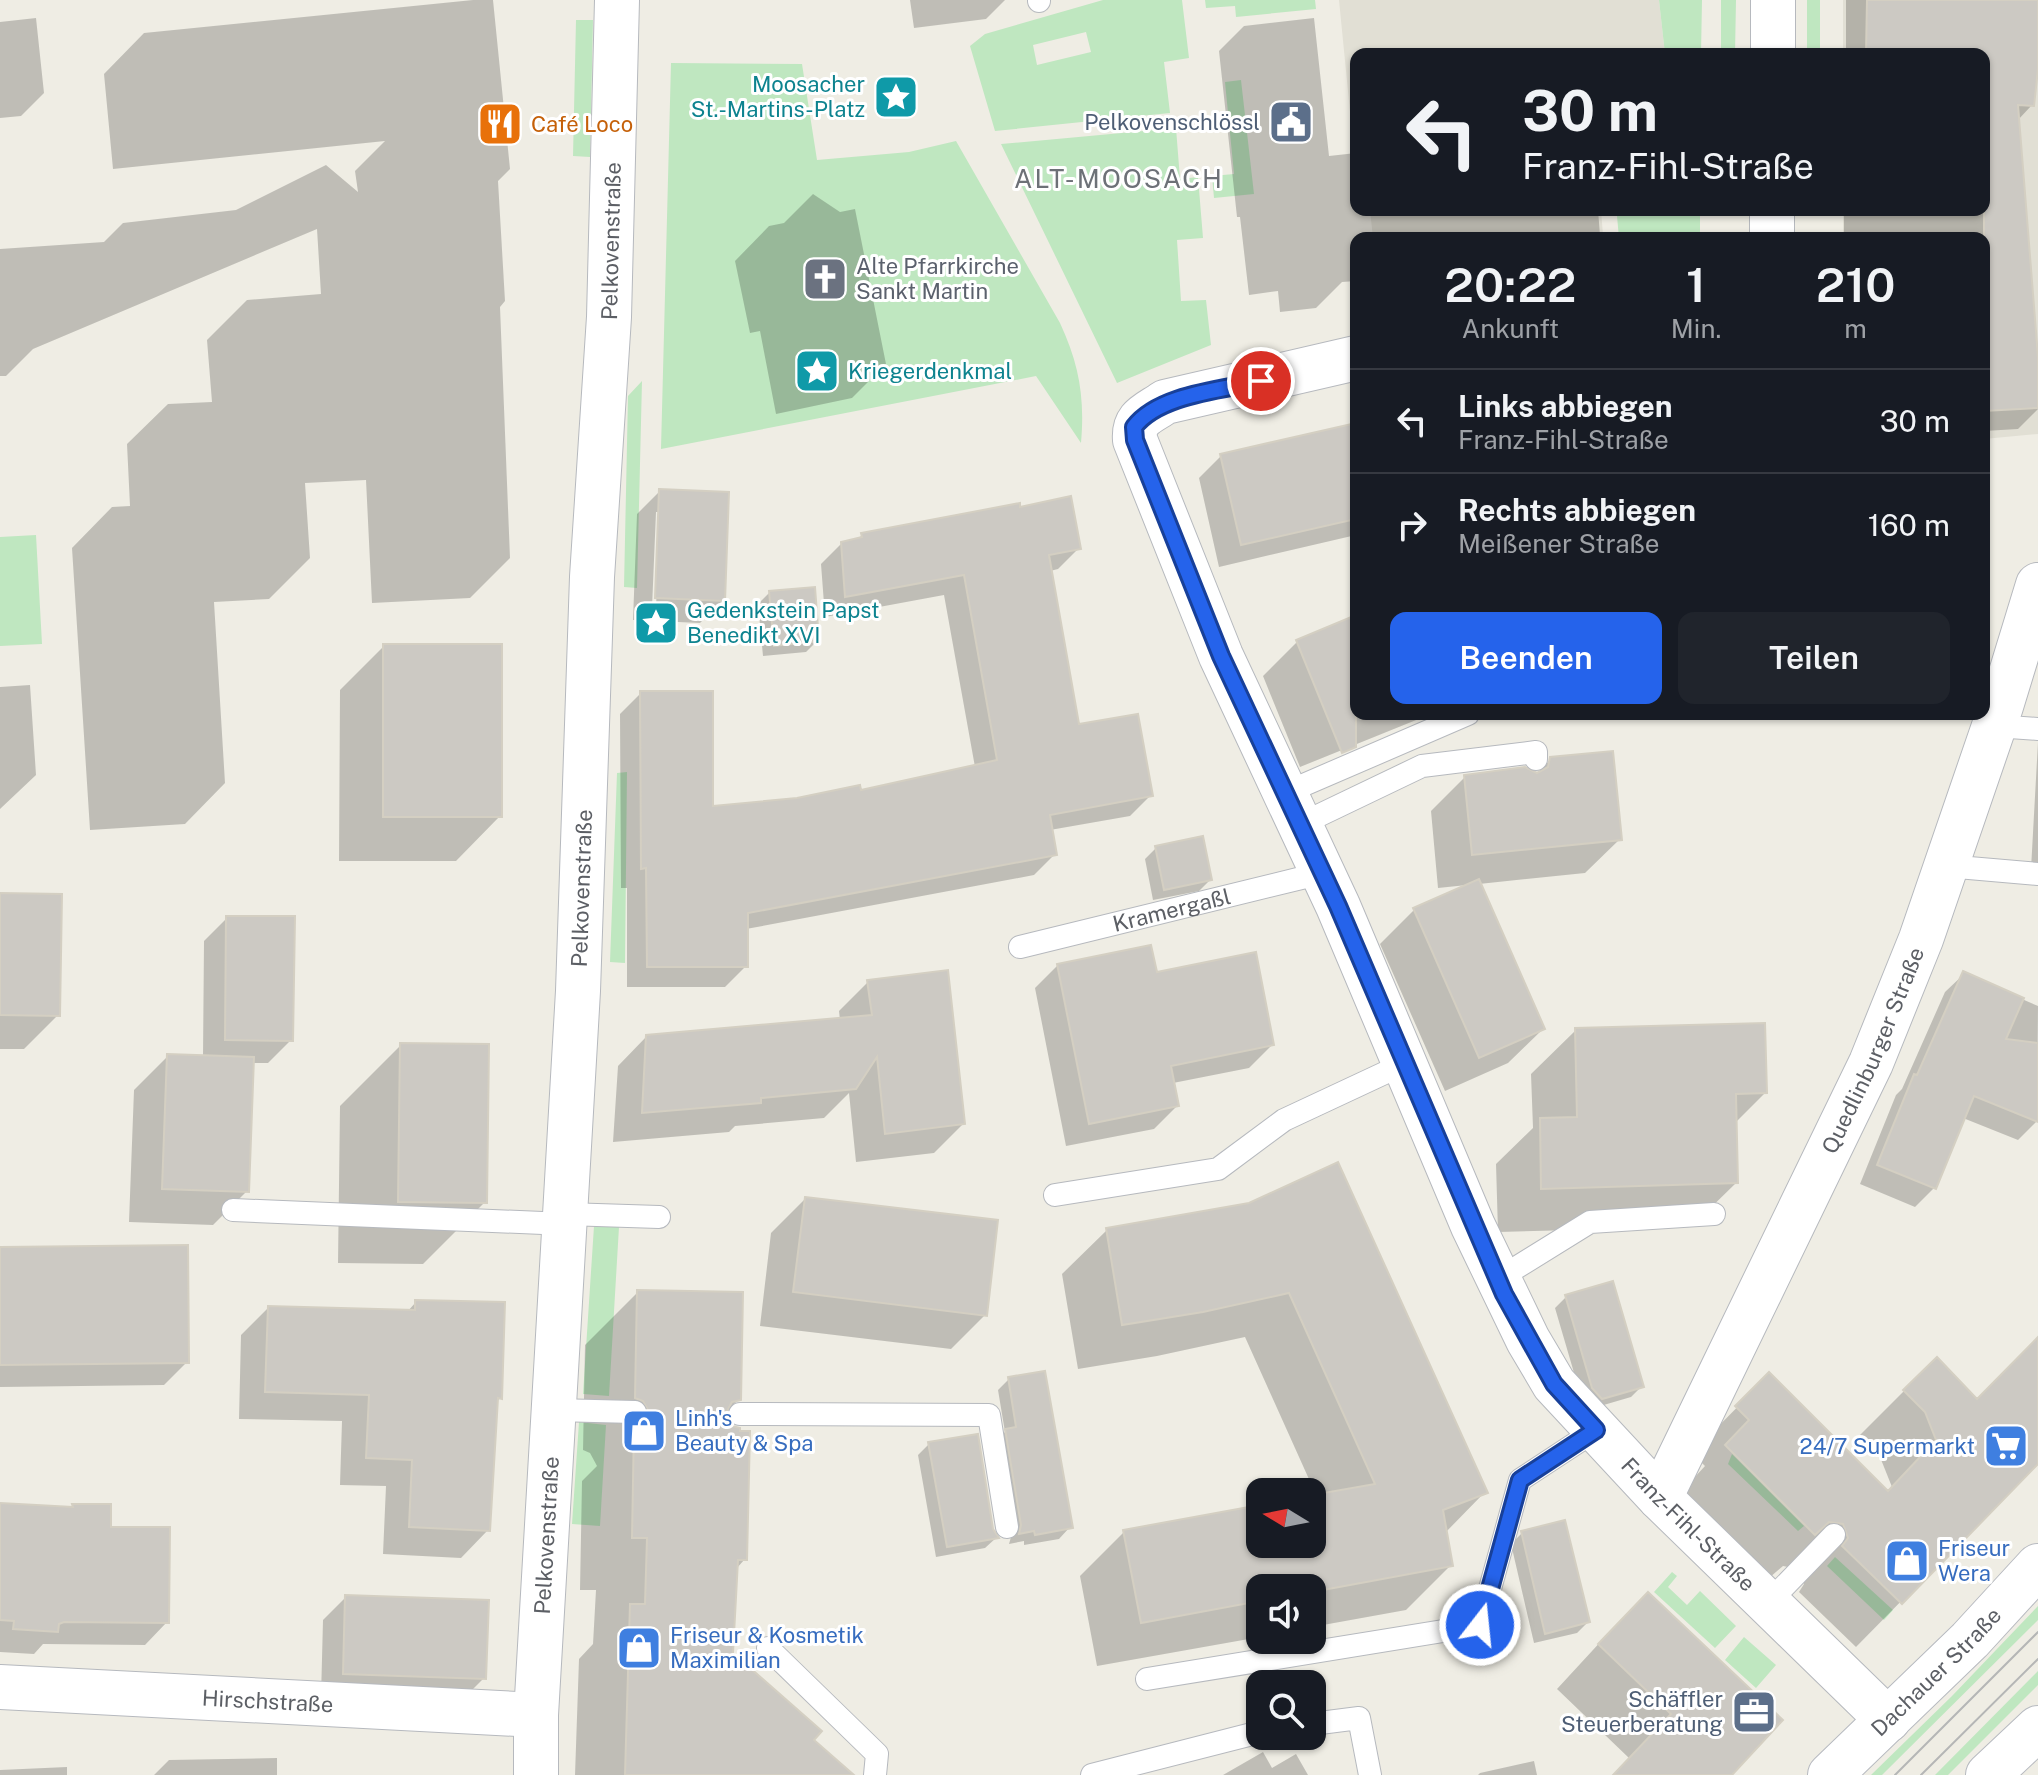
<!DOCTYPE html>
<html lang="de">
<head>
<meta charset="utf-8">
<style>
	:root { --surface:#171b24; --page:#20242c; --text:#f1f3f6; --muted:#9ea1a6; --line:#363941; --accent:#2563eb }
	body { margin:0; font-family:"Public Sans",sans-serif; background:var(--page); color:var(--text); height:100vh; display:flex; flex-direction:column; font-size:30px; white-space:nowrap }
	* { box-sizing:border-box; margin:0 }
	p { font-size:26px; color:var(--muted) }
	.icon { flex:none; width:44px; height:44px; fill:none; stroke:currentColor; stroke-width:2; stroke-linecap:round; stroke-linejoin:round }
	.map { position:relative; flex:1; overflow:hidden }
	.panel { position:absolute; left:1350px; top:232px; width:640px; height:488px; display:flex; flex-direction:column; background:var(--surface); border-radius:16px; box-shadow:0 2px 6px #0004 }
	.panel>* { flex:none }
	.guide { position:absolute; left:1350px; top:48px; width:640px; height:168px; border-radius:16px; box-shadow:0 2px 6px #0004; background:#171b24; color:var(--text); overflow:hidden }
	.needle { width:52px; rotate:280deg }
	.buttons { position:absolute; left:1246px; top:1478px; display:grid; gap:16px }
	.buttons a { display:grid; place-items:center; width:80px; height:80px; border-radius:16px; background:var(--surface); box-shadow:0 2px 6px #0004; font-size:40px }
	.pin { position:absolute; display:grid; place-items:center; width:68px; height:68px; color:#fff; margin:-34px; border:4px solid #fff; border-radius:50%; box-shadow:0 2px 8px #0007 }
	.me { position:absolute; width:88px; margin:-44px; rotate:16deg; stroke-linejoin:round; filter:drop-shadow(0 0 6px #0008) }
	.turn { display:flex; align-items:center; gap:28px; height:168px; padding:0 40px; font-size:36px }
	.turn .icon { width:104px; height:104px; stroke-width:2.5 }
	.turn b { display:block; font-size:56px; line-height:68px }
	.eta { display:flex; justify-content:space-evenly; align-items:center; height:136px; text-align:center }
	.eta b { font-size:48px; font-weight:600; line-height:56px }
	.cta { display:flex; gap:16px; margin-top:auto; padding:16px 40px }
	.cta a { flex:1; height:92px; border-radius:16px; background:var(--accent); color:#fff; font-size:32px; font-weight:600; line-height:92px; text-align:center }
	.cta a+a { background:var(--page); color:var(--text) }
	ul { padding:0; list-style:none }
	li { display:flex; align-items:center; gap:24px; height:104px; padding:0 40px; border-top:2px solid var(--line) }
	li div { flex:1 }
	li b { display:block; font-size:30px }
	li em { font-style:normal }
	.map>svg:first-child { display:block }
	.education { fill:#e1dfd4 }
	.green { fill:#bfe7c0; fill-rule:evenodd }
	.shadow { fill:#0003; fill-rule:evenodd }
	.building { fill:#ccc9c3; stroke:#d4cfc2; stroke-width:2 }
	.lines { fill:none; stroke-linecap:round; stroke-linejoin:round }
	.service-casing { stroke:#b6b9be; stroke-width:24 }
	.minor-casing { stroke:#b6b9be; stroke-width:46 }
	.tertiary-casing { stroke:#b6b9be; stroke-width:46 }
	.secondary-casing { stroke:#b7bac0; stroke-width:46 }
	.service { stroke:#fff; stroke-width:22 }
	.minor { stroke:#fff; stroke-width:44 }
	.tertiary { stroke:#fff; stroke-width:44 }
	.secondary { stroke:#fff; stroke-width:44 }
	.tram { stroke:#b5b6b6; stroke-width:2 }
	.route-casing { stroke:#184099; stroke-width:20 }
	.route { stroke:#2563eb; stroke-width:14 }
	.labels { text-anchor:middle; stroke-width:6; stroke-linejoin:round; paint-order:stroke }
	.culture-label { font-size:22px; fill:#0d838f; stroke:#fff; text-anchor:start }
	.service-label { font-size:22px; fill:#4e5e75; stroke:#fff; text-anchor:end }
	.food-label { font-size:22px; fill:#c56008; stroke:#fff; text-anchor:start }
	.street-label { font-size:22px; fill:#5c5f65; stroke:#fff }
	.worship-label { font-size:22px; fill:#5b616d; stroke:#fff; text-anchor:start }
	.shop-label { font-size:22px; fill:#366cbe; stroke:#fff; text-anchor:start }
	.quarter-label { font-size:26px; letter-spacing:2px; fill:#6d7177; stroke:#fff }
</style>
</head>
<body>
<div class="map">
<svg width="2038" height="1775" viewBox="0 0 2038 1775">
	<rect width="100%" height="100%" fill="#efede4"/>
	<path class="education" d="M1339,0H1659L1665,54H1356V151L1354,152Z
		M1843,0H2038V434L1984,439V238H1843V210H1984V54H1843Z
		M1370,210H1601L1603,235L1577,238H1373Z"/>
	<path class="green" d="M1103,0H1182L1189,58L1164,62L1170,113L995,131L970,46L985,34ZM1086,32L1091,52L1037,65L1033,45Z
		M1205,0H1315L1316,9L1236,17L1235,6L1206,8Z
		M1659,0H1702L1701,54H1665Z
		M1721,0H1736L1735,54H1721Z
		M1807,0H1820V54H1807Z
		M576,20H593L590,157L573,156Z
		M671,63L802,64L817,160L909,152L956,141L1060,323C1079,364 1085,397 1081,443L1036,376L661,449Z
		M1241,80L1254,194L1214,198L1212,176L1234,174L1225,82Z
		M1176,128L1180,179L1198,177L1203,238L1177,240L1181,301L1206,300L1211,345L1117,383L1001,144Z
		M1601,210H1700V238H1619L1617,216H1601Z
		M642,381L637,588L624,587L628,396Z
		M36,535L42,644L0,646V537Z
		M627,772L625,963L610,962L617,773Z
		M594,1226L619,1227L609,1396L583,1394Z
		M579,1422L606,1425L600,1526L572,1524Z
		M1732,1454L1804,1526L1798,1531L1728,1464Z
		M1835,1557L1893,1610L1884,1620L1827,1566Z
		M1672,1572L1677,1576L1668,1587L1687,1605L1700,1591L1736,1626L1715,1648L1654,1592Z
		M2038,1606V1620L1882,1775H1871L1952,1696Z
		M1744,1637L1776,1665L1756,1688L1725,1660Z
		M2038,1671V1685L1948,1775H1935Z"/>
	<path class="shadow" d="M473,0H493L510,169L498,181L505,301L500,307L510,558L470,598L372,603L366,480L305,483L310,558L269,599L214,602L225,783L185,824L90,830L72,548L112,507L130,506L127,444L168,404L212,402L207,340L247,300L321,294L317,229L33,349L6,376H0V249L104,242L123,223L236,210L326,165L358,192L355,171L385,141L113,169L104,74L144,33Z
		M910,0H1005L986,19L914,28Z
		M1846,0H2038V48L2032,105L2017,121L2038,409L2018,429L1984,431V238H1844V210H1984V54H1846Z
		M36,18L44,93L21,116L0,118V22Z
		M1314,18L1329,156L1356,153V210H1598L1600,235L1596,238H1356V281L1342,282L1316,308L1280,312L1278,291L1249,295L1240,217H1237L1219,51L1244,26Z
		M813,194L840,212L855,209L886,364L852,398L776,414L760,331L750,333L735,261L769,226L784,223Z
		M1356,425V535L1219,567L1199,478L1221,456Z
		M660,491L723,600L700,623L633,620L637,514ZM656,512H660L656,608H652Z
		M1019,509L1078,549L1058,569L1050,571L1077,727L1151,795L1130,816L1050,830L1055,854L1034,875L746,929V966L725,987H627V888H621L620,714L641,693L711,808L860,792L975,767L944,595L825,617L821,564L842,543L857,541L862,535Z
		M769,593L817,641L806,652L763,656L758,604Z
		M1356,618V714H1431L1300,767L1263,676L1297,642Z
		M384,646L500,816L456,861H339L340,690Z
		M30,685L36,775L0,809V687Z
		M2038,742V869H2031Z
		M1551,759L1620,839L1585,873L1479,884L1543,1029L1508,1063L1445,1091L1380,944L1414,910L1467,885L1438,888L1431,811L1465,777L1536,775Z
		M1156,848L1210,880L1199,891L1153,900L1145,859Z
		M0,895L58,1015L24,1049H0Z
		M227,918L291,1040L268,1063H252L247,1191L213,1225L129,1222L134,1090L168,1056L203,1057L204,941Z
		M1058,965L1272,1045L1249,1068L1173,1083L1177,1106L1154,1129L1066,1146L1035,988Z
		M1964,974L2038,1006L2037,1121L2018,1140L1963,1118L1934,1188L1915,1207L1860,1184L1896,1095L1902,1089L1945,992Z
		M868,982L963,1124L934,1153L856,1162L849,1093L824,1118L735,1126L729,1132L613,1142L618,1066L647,1036L840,1020L839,1011Z
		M1576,1030L1765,1093L1735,1123L1736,1183L1691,1227L1498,1232L1496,1164L1533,1128L1531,1074Z
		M401,1045L485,1202L423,1264L338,1263L340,1106Z
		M805,1199L985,1315L951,1349L760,1326L771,1233Z
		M1249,1205L1485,1492L1445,1533L1450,1566L1406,1610L1312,1627V1588H1260V1637L1097,1666L1080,1576L1124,1532L1260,1507V1544H1312V1498L1317,1497L1245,1337L1157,1356L1078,1369L1062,1274L1107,1230Z
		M0,1250L187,1362L164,1385L0,1387Z
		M638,1292L739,1399L724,1414L745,1559L736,1569L731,1654L811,1740L839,1775H575L579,1659L593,1644L596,1590H580L582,1481L597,1466L590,1453L583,1450L585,1345Z
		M1566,1297L1642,1386L1631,1397L1590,1409L1582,1400L1555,1308Z
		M416,1302L500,1398L496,1402L488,1530L461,1558L383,1554L386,1486L340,1485L342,1421L239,1419L241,1335L268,1308L407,1312Z
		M2038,1339V1462L1856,1647L1799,1592L1804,1584L1798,1569L1783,1566L1769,1578L1682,1491L1705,1466L1692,1453L1769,1375L1887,1492L1892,1487L1880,1457L1859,1436L1904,1391L1976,1402Z
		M1009,1379L1070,1527L1059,1539L1024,1545V1541L1009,1544L1011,1537L995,1442L1005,1432L998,1390Z
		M929,1444L996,1538L985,1548L936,1557L918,1455Z
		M0,1505L70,1509L73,1506L167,1622L145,1645L43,1644L34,1654L0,1652Z
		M1522,1533L1588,1622L1577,1633L1534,1643L1511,1544Z
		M346,1597L484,1678L461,1701L321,1697L323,1620Z
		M1604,1638L1729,1775H1613L1629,1758L1557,1689Z
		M1263,1752L1272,1768L1296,1754L1308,1775H1223Z
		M277,1758V1775H154L169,1760Z
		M1534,1761L1537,1775H1478L1480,1773Z
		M67,1767V1775H0V1770Z"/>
	<path class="building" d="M1867,0H2038V69L2034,106L2018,105L2038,357V408L1984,411V54H1866Z
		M1356,423V519L1241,545L1220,454Z
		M659,489L729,492L725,601L655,598Z
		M1071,496L1081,549L1049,555L1079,724L1138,714L1153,796L1050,815L1057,855L748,913V967H647L646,868L641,869L640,691H713V806L797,798L860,785L861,790L997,760L964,575L845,597L841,542L862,537L861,533L1020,503V507Z
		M815,587L819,641L774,646L769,591Z
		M1356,615V747L1342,753L1296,640Z
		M383,644H502V817H383Z
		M1613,751L1622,840L1472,855L1464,775L1525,767L1537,773L1548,767L1550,757Z
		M1203,836L1212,880L1164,890L1155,846Z
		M1479,879L1545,1029L1479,1058L1413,908Z
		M0,893L62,894L60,1016L0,1015Z
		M226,916H295L293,1041L225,1040Z
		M1151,945L1157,972L1256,952L1274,1045L1171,1066L1179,1106L1089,1124L1057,964Z
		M948,970L965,1124L885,1134L877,1057L856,1089L761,1098V1103L642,1113L646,1035L872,1015L867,980Z
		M1963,971L2024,998L2006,1039L2038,1043V1122L1974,1096L1936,1189L1877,1165L1914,1074L1917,1075Z
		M1765,1023L1767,1093L1736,1094L1738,1183L1541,1189L1540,1118L1577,1117L1575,1028Z
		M400,1043L489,1044L487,1203L398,1202Z
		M167,1054L254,1057L249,1192L162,1189Z
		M1338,1162L1488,1493L1443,1510L1453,1566L1312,1592V1588H1260V1601L1141,1623L1123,1530L1260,1505V1544H1312V1495L1375,1484L1289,1293L1203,1312L1122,1325L1106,1228L1249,1203Z
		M805,1197L998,1220L987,1316L793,1292Z
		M188,1245L189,1363L0,1365V1247Z
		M1613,1281L1644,1387L1602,1399L1592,1388L1565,1295Z
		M637,1290L743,1292L741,1400L732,1402L726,1413L732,1426L740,1428V1431H750L747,1560H738L733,1653L822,1731L814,1740L854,1775H625L630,1604H645L647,1538H632L634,1426L646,1420L649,1412L643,1401L635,1398Z
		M415,1300L505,1302L502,1399L498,1398L490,1531L409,1527L412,1460L366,1458L369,1395L265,1392L268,1306L415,1310Z
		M2038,1337V1464L1902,1604L1842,1546L1848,1538L1843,1524L1829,1522L1815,1535L1725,1445L1749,1420L1735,1406L1769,1372L1888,1491L1936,1440L1925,1412L1903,1390L1937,1357L1977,1399Z
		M1045,1371L1073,1528L1035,1535L1034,1531L1019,1534L1021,1525L1005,1429L1016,1427L1008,1377Z
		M978,1434L993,1529L999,1538L947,1547L928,1442Z
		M0,1503L73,1507L72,1504H111V1527H170L169,1623L64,1622L59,1624L58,1632L13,1629L14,1621L0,1620Z
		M1565,1520L1590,1622L1545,1634L1521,1531Z
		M1648,1592L1783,1720L1732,1775H1613L1671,1714L1598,1644Z
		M345,1595L489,1600L486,1679L343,1674Z"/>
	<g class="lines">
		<g class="service-casing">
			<g id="service">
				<path d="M1039,0V1"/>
				<path d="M1995,726L2038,729"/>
				<path d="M1285,793L1468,714"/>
				<path d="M1299,825L1422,766L1536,752V759"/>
				<path d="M1946,866L2038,874"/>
				<path id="s1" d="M1020,947L1322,873"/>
				<path d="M1055,1195L1218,1169L1284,1120L1406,1063"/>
				<path d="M233,1210L566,1224"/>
				<path d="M566,1214L659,1217"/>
				<path d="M1498,1279L1590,1222L1714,1214"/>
				<path d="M554,1410L635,1412"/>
				<path d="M740,1414L989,1415L1007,1527"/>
				<path d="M1768,1603L1834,1535"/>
				<path d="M768,1648L877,1754L875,1775"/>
				<path d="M1147,1679L1480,1625L1520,1480L1596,1430"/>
				<path d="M1312,1724L1359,1718L1370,1775"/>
				<path d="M1092,1775L1260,1732"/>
			</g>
		</g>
		<g class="minor-casing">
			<g id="minor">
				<path d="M1773,54V0"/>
				<path d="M1772,238V210"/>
				<path id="s2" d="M1356,358L1165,402C1148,414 1133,417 1135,440L1221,656L1338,906L1473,1226L1528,1340L1554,1384L1660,1498L1888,1720"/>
				<path id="s3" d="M1660,1498L1871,1063L1921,939L2001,706L2038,585"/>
				<path id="s4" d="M0,1687L536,1715"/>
			</g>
		</g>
		<g class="tertiary-casing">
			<g id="tertiary">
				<path id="s5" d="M536,1775V1715L578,991L592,577L609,317L617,0"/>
			</g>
		</g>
		<g class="secondary-casing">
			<g id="secondary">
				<path id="s6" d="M1830,1775L1970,1640L2038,1566"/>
				<path d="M1988,1775L2038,1728"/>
			</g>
		</g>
		<use href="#service" class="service"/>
		<use href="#minor" class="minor"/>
		<use href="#tertiary" class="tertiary"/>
		<use href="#secondary" class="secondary"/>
		<path class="tram" d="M1895,1775L2038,1632
			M1921,1775L2038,1659"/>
	</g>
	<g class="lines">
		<g class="route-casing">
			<path id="route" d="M1261,381C1223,390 1159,394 1134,427L1135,440L1221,656L1338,906L1504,1294L1554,1384L1596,1430L1520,1480L1480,1625"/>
		</g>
		<use href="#route" class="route"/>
	</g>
	<defs>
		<g id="sight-square" transform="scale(2.3)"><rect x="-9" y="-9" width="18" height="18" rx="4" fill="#0f9aa8" stroke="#fff"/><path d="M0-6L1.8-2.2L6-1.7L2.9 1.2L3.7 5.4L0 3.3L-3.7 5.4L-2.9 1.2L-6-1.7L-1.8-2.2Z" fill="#fff"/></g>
		<g id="civic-square" transform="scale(2.3)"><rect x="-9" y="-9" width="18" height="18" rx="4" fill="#5c6f8a" stroke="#fff"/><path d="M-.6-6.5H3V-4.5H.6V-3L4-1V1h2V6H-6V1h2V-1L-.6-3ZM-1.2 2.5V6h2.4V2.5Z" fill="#fff"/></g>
		<g id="restaurant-square" transform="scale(2.3)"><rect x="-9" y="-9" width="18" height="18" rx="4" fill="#e8710a" stroke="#fff"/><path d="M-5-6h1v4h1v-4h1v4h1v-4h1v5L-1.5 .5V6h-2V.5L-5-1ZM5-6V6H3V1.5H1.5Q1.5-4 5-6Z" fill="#fff"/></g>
		<g id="church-square" transform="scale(2.3)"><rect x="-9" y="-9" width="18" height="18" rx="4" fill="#6b7280" stroke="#fff"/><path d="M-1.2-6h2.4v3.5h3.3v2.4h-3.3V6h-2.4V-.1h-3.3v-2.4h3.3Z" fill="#fff"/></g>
		<g id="shop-square" transform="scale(2.3)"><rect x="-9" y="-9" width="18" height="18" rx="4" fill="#3f7fe0" stroke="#fff"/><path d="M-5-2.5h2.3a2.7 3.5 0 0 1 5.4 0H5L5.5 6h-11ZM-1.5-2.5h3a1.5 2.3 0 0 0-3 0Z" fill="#fff"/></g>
		<g id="supermarket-square" transform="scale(2.3)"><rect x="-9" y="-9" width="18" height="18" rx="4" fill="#3f7fe0" stroke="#fff"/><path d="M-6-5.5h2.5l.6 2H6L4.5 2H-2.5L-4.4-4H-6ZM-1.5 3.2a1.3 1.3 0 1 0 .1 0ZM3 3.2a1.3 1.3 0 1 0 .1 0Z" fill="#fff"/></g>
		<g id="office-square" transform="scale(2.3)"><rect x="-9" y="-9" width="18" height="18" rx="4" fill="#5c6f8a" stroke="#fff"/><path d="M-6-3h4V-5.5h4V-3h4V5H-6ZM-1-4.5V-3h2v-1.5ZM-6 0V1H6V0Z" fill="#fff"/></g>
	</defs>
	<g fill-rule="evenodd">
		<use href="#sight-square" x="896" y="97"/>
		<use href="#civic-square" x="1291" y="122"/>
		<use href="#restaurant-square" x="500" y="124"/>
		<use href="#church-square" x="825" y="279"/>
		<use href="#sight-square" x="817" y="371"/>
		<use href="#sight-square" x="656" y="623"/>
		<use href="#shop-square" x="644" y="1431"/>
		<use href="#supermarket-square" x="2006" y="1446"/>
		<use href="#shop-square" x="1907" y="1561"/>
		<use href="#shop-square" x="639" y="1648"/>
		<use href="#office-square" x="1754" y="1712"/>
	</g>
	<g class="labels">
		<g class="culture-label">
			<text x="865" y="92" text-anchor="end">Moosacher<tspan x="865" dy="25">St.-Martins-Platz</tspan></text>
			<text x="848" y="379">Kriegerdenkmal</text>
			<text x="687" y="618">Gedenkstein Papst<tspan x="687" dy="25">Benedikt XVI</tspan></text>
		</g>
		<g class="service-label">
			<text x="1260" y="130">Pelkovenschlössl</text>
			<text x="1723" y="1707">Schäffler<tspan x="1723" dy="25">Steuerberatung</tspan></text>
		</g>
		<g class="food-label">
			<text x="531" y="132">Café Loco</text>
		</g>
		<g class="street-label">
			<text dy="8" stroke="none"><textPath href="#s5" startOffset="1536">Pelkovenstraße</textPath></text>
			<text dy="8" stroke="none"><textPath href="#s5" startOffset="888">Pelkovenstraße</textPath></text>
			<text dy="8" stroke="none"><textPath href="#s1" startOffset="156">Kramergaßl</textPath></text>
			<text dy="8" stroke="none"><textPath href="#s3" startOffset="496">Quedlinburger Straße</textPath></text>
			<text dy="8" stroke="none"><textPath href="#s2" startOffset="1476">Franz-Fihl-Straße</textPath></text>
			<text dy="8" stroke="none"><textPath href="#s5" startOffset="240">Pelkovenstraße</textPath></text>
			<text dy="8" stroke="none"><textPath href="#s6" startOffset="148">Dachauer Straße</textPath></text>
			<text dy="8" stroke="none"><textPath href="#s4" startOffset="268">Hirschstraße</textPath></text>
		</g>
		<g class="worship-label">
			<text x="856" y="274">Alte Pfarrkirche<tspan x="856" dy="25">Sankt Martin</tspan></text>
		</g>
		<g class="shop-label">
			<text x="675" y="1426">Linh's<tspan x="675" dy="25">Beauty &amp; Spa</tspan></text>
			<text x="1975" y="1454" text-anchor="end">24/7 Supermarkt</text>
			<text x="1938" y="1556">Friseur<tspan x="1938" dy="25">Wera</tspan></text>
			<text x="670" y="1643">Friseur &amp; Kosmetik<tspan x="670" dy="25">Maximilian</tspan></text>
		</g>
		<g class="quarter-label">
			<text x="1119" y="188">ALT-MOOSACH</text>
		</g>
	</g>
</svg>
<div class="buttons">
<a><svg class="needle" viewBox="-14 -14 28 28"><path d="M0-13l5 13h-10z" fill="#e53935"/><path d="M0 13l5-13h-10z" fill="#9ea1a6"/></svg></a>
<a><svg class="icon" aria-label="sound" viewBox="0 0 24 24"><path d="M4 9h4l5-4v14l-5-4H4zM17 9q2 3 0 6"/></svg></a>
<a><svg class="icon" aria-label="search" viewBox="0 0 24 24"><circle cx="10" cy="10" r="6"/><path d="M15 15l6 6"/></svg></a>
</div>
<div class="pin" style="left:1261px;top:381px;background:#d93025"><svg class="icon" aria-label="arrive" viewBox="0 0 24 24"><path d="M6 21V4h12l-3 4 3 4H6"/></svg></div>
<svg class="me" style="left:1480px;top:1625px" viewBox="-20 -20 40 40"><circle r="17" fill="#2563eb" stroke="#fff" stroke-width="3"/><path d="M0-11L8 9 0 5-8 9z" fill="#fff"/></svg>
<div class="guide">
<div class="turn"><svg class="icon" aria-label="left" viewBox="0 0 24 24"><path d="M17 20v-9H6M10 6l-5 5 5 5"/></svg><div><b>30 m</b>Franz-Fihl-Straße</div></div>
</div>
<section class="panel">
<div class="eta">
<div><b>20:22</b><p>Ankunft</p></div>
<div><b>1</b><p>Min.</p></div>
<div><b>210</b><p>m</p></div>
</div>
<ul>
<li><svg class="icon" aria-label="left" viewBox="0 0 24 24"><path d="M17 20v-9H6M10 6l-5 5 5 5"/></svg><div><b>Links abbiegen</b><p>Franz-Fihl-Straße</p></div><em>30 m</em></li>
<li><svg class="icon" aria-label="right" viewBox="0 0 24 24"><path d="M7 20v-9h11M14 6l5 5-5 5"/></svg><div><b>Rechts abbiegen</b><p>Meißener Straße</p></div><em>160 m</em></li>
</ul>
<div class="cta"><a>Beenden</a><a>Teilen</a></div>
</section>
</div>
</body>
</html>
